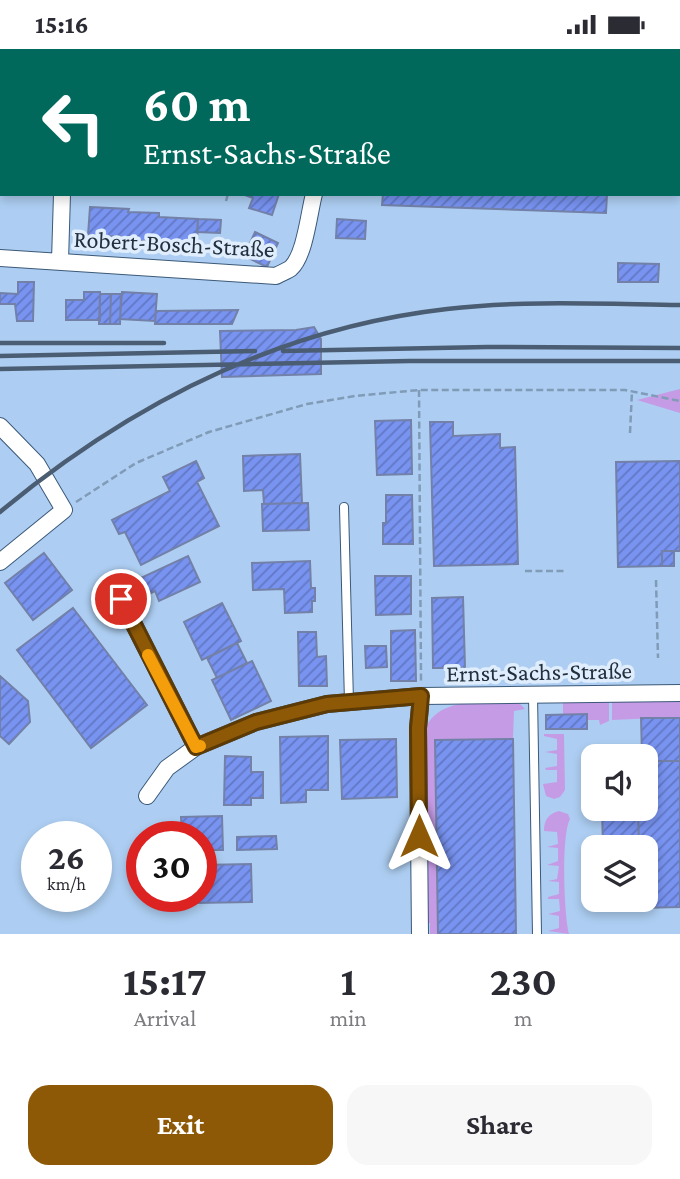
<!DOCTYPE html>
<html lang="en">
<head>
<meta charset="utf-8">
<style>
	:root { --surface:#fff; --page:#f7f7f7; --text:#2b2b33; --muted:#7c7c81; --accent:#8d5907 }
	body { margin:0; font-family:"Crimson Pro",serif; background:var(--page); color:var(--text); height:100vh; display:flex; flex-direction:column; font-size:26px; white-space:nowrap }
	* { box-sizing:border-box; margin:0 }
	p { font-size:23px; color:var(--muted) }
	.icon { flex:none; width:38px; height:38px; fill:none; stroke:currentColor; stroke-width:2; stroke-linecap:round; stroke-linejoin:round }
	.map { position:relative; height:885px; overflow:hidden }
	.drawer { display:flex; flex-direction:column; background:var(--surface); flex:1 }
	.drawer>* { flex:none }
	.guide { position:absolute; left:0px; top:0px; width:681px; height:147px; box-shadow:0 4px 10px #0003; background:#00695c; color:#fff; overflow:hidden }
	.buttons { position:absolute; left:581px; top:695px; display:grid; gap:14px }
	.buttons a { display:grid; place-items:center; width:77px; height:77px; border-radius:14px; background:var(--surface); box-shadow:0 4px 10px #0003; font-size:35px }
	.speed { position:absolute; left:21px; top:772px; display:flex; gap:14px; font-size:35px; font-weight:700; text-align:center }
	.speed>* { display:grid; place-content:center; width:91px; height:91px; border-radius:50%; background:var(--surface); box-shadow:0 4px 10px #0003; line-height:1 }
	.speed small { font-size:18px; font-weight:400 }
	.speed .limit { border:10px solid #d22; background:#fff; color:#111 }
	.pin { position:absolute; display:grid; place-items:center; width:60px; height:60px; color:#fff; margin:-30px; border:4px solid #fff; border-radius:50%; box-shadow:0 2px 7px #0007 }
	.me { position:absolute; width:77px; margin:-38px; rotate:0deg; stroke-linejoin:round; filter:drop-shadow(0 0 5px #0008) }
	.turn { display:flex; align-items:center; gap:24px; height:147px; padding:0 28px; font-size:32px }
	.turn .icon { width:91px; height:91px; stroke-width:2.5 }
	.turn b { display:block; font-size:49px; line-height:60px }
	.eta { display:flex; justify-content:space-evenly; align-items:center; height:119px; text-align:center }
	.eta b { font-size:42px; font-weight:700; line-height:49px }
	.primary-button { display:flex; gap:14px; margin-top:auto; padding:14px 28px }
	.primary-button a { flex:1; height:80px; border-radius:21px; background:var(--accent); color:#fff; font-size:28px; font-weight:700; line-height:80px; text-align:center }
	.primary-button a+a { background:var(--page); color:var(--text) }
	.status { display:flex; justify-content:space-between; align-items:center; height:49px; padding:0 35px; background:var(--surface); direction:ltr }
	.status svg { height:19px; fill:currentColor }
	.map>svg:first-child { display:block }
	.grass { fill:#c69be5 }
	.building { fill:url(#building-hatch); stroke:#7380a8; stroke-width:2 }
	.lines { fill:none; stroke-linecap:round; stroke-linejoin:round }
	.service-casing { stroke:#3b5978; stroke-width:10 }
	.minor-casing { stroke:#3b5978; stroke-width:18 }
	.path { stroke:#809bb7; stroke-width:2.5; stroke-dasharray:7 3.5; stroke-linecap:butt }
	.service { stroke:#fff; stroke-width:8 }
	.minor { stroke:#fff; stroke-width:16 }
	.rail { stroke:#4b5d72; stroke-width:4.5 }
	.route-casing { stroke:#5c3a05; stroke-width:18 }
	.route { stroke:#8d5907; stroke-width:12 }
	.slow { stroke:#f59e0b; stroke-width:12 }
	.labels { text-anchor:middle; stroke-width:7; stroke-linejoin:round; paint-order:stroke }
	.street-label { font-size:24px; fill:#222f3d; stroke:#dfedfc }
</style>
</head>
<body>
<div class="status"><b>15:16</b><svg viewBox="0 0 49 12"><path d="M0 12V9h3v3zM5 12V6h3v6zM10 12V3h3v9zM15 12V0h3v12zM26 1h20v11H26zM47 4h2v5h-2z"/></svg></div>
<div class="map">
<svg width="680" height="885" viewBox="0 0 680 885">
	<defs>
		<pattern id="building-hatch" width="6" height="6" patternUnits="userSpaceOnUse" patternTransform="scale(1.75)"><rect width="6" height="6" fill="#7893f0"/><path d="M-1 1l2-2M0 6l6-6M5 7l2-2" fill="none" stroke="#6278c4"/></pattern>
	</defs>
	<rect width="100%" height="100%" fill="#adcef2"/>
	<path class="grass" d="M680,340V364L637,351Z
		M680,651V668L612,671V653Z
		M609,653V672L600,676L599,671H587V665H563V654Z
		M519,654L525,660L514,662L513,690L435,691L438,885H430V874H427L425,680C440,645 487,655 519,654Z
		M544,685H564L565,741L560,748L554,750L546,747L543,735L557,733V721H546L545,719L557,717V705L545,703L557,701V690L544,687Z
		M559,762L568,765L570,770C561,787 564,866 569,885L548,882L559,879V867L548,865L560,862L559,850H548V848L559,845V833L548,832L557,830L559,817L547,816L558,812V799L547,798L558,795L557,783L544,782C544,771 548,765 559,762Z"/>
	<path class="building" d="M386,0H680V125L679,2Z
		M279,145L272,166L249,159L253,149L245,146Z
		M383,145H607L606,164L382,156Z
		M90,158L129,160L128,163L159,164V168L198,170L197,198L156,196V193L125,191V188L88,186Z
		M198,170L221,171L220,184L197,183Z
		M337,170L366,172L365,190L336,189Z
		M255,183L278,194L267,218L244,207Z
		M618,214L659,215L658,233H618Z
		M18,233H34L33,272H17L15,255H0V244L18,245Z
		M84,243H100V271H66V251H84Z
		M122,243L157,245L155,272L120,270Z
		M100,245H111L110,275H99Z
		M111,245H121L120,275H110Z
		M238,261L232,275H155L156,262Z
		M314,278L321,290V325L222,328L220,282L296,281Z
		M411,371L412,425L377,426L375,372Z
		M430,373H453V387L500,385V399L515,398L518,515L434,517Z
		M300,405L302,454L264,455L263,441L244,442L243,407Z
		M196,412L204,429L197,433L219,477L141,516L125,483L119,485L112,471L170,442L163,428Z
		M680,412V502H662V517L618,518L616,413Z
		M386,446H412L413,495H383V474H386Z
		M308,454L309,481L263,482L262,455Z
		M662,502H674V517H662Z
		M44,504L72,541L33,571L5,534Z
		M188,507L200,533L159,552L155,542L137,551L130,534Z
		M310,512L311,539H315V552H312V563L285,564L284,540L253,541L252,514Z
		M375,527H411V565L376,566Z
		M463,548L465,619H433L432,549Z
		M222,554L241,592L202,611L184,573Z
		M73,559L147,656L91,699L17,601Z
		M415,581L416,632H391V582Z
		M298,583H316L317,608L326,607L327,637H299Z
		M237,594L247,614L217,629L207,609Z
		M365,597H386L387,618L366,619Z
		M252,612L271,652L231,671L212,631Z
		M0,627L28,652L30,673L9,695L0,687Z
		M587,665V680H546V666Z
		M641,669H680V712H646V707H642Z
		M328,687V741H306V753L281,754L280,688Z
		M396,690L397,748L342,750L340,691Z
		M513,690L516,885H438L435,691Z
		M225,707L251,708V723H263V749H251V756H224Z
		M646,712H680V858L639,859V850H646V798H639L638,760H646Z
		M602,760H638L639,798H603Z
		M222,767L223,801H201V788H182L181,768Z
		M276,787L277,800L237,801V788Z
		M251,815L252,853L195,854V847H201V816Z"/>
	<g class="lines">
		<g class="service-casing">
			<path id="service" d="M344,458L349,653
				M533,646L537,885"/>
		</g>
		<g class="minor-casing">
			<path id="minor" d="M61,0V2
				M189,0L193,2
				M349,2L350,0
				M0,209L276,227C281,224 287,222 291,219C305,206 309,164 314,145
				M60,212L62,145
				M0,377L37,415L64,461L0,513
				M121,550L196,698L256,673L327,655L421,647L680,644
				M147,747L167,719L196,698
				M420,885L418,679L421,647"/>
		</g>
		<path class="path" d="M139,2L140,0
			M309,2V0
			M226,152L228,145
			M419,341L421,632
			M630,384L632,342
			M76,453L136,414L209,383L307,355L355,347L419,341H625L680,352
			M525,522H566
			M656,531L658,609"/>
		<use href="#service" class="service"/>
		<use href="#minor" class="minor"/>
		<path class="rail" d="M0,294H164
			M283,302L487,298L680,299
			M0,307L255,302
			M0,320L409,312H680
			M0,463C129,356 279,279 447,260C524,251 603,255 680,256"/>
	</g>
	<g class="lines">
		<g class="route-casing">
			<path id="route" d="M121,550L196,698L256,673L327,655L421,647L418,679L419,787"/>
		</g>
		<use href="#route" class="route"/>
		<path class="slow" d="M148,606L196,698L200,697"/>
	</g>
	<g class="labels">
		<g class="street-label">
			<text transform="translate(174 195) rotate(3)" y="8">Robert-Bosch-Straße</text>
			<text transform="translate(539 623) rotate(-1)" y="8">Ernst-Sachs-Straße</text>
		</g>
	</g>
</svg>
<div class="buttons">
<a><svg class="icon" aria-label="sound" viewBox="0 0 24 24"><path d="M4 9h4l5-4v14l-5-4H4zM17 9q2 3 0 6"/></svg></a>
<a><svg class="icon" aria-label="layers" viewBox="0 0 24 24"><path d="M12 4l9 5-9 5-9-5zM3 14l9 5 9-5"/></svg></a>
</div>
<div class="speed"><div>26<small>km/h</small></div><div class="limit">30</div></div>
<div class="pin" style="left:121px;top:550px;background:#d93025"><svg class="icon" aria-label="arrive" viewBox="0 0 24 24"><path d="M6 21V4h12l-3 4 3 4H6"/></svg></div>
<svg class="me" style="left:419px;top:787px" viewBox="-20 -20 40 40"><path d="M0-17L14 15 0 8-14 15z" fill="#8d5907" stroke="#fff" stroke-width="4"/></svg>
<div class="guide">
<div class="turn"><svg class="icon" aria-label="left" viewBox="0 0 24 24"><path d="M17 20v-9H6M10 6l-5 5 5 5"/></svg><div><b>60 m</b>Ernst-Sachs-Straße</div></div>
</div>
</div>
<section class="drawer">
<div class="eta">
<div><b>15:17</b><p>Arrival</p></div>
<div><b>1</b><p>min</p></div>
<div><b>230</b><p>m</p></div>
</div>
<div class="primary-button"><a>Exit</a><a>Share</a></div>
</section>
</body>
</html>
